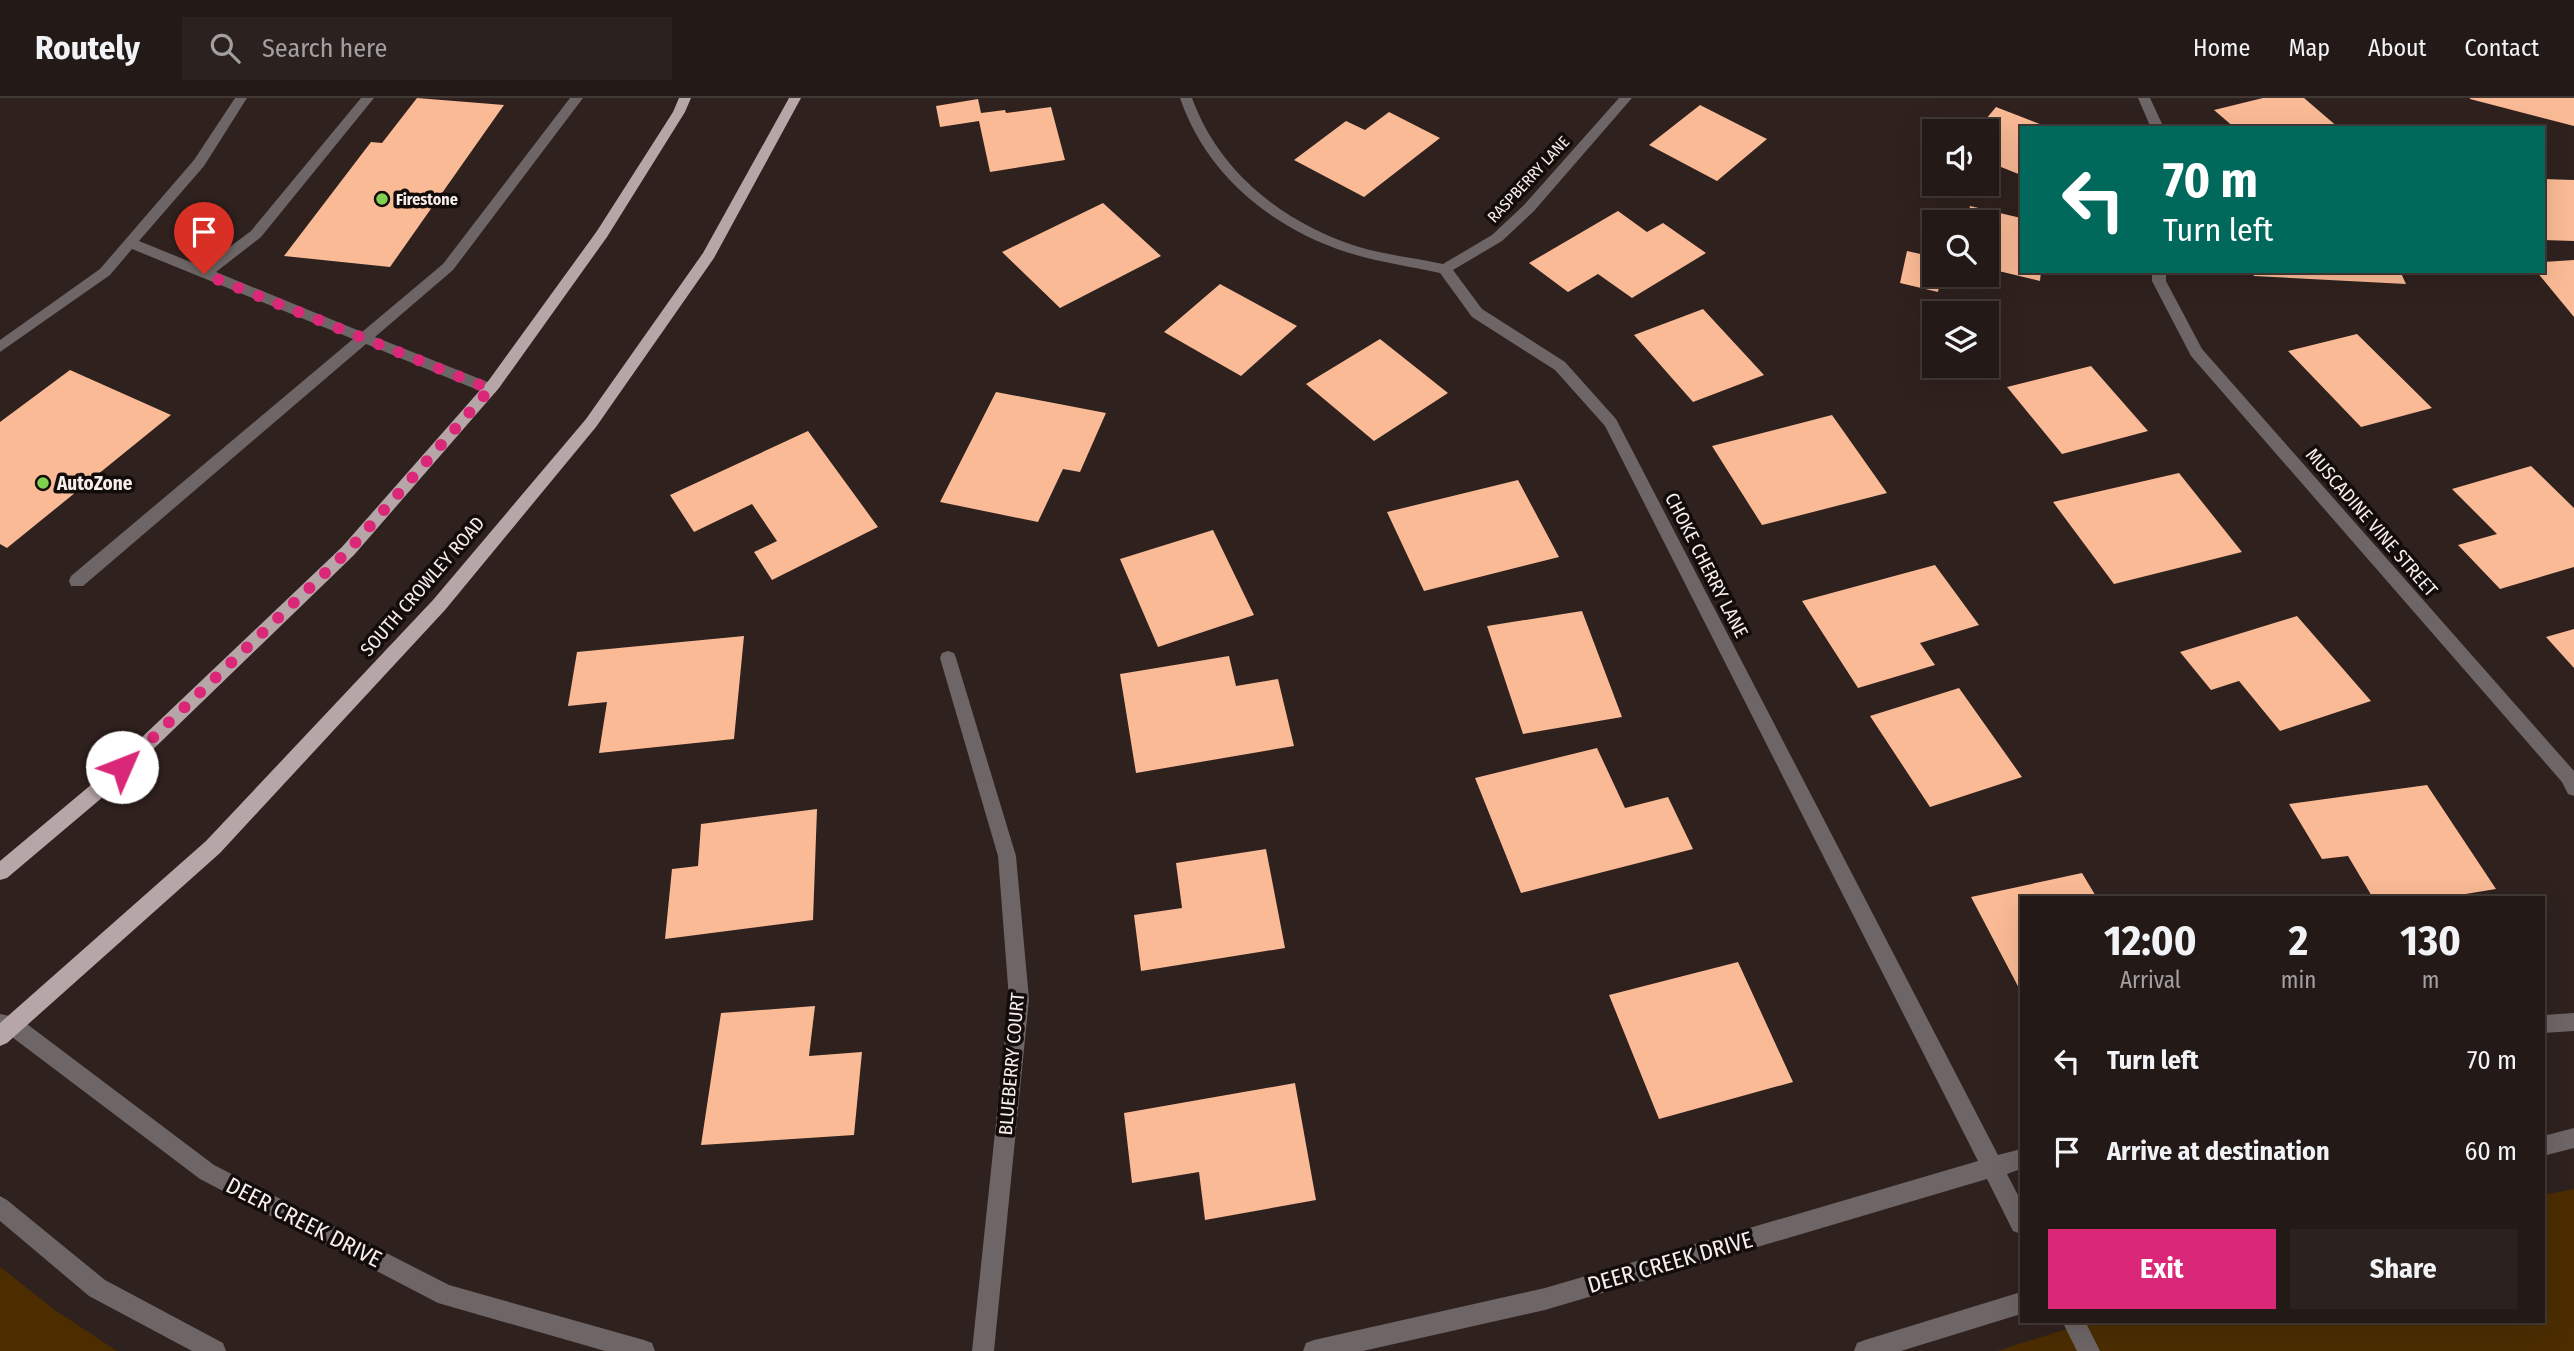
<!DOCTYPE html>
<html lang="en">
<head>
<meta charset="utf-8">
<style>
	:root { --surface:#231916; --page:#2b221f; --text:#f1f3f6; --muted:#a3a0a1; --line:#403835; --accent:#db2777 }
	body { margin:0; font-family:"Fira Sans Condensed",sans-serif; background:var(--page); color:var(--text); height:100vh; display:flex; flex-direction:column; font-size:26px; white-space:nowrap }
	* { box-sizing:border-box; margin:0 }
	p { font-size:23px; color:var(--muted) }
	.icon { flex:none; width:38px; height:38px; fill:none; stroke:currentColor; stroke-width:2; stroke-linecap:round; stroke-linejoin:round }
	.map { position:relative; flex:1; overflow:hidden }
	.panel { position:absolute; left:2020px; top:798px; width:525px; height:427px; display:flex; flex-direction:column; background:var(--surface); border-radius:0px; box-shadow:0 7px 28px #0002,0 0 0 2px var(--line) }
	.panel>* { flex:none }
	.hud { position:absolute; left:2020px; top:28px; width:525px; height:147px; border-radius:0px; box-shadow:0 7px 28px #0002,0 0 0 2px var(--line); background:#00695c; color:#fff; overflow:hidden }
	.buttons { position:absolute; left:1922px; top:21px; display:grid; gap:14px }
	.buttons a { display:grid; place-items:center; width:77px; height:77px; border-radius:0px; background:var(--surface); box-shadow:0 7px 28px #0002,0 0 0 2px var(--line); font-size:35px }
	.pin { position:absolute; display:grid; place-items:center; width:60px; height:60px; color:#fff; margin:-72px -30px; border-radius:50% 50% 50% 0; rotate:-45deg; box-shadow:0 0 7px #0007 }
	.pin .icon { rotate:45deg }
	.me { position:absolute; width:77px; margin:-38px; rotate:46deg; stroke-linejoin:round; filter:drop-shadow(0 0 5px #0008) }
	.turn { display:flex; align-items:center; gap:24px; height:147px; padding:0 28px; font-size:32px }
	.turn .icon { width:91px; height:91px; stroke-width:2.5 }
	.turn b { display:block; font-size:49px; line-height:60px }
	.eta { display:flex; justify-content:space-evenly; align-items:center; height:119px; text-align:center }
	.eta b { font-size:42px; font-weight:700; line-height:49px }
	.cta { display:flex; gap:14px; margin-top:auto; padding:14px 28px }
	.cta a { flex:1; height:80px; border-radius:0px; background:var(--accent); color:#fff; font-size:28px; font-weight:700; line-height:80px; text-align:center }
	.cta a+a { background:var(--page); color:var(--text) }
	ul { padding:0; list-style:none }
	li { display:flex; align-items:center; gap:21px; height:91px; padding:0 28px }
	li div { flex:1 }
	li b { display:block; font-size:26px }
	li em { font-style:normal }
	header { display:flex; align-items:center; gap:42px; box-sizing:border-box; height:98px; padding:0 35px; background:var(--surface); border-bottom:2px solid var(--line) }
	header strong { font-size:33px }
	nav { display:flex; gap:38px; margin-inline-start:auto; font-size:24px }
	.search { width:490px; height:63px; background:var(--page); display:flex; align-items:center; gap:18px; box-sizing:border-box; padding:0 24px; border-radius:0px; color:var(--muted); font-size:26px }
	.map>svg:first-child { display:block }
	.green { fill:#4b2d00 }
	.building { fill:#faba95 }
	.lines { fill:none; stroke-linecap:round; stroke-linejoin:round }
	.minor { fill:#6d6566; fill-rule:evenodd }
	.major { fill:#b6a6a8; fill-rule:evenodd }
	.route { stroke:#db2777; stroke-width:12; stroke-dasharray:0 21.6 }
	.poi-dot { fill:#81d050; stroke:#120c0b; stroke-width:2.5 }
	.labels { text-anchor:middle; stroke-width:7; stroke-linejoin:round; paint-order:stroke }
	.far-street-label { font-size:16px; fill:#f8eeec; stroke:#120c0b }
	.far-poi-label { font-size:16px; font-weight:bold; fill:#f8eeec; stroke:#120c0b; text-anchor:start }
	.poi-label { font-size:19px; font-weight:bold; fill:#f8eeec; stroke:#120c0b; text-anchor:start }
	.street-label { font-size:19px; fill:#f8eeec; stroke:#120c0b }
	.near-street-label { font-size:23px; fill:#f8eeec; stroke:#120c0b }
</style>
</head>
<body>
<header>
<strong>Routely</strong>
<div class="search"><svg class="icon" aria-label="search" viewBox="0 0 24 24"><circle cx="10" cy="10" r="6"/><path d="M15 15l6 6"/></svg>Search here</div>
<nav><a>Home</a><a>Map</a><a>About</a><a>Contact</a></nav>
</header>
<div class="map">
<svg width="2574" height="1253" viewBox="0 0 2574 1253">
	<rect width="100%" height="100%" fill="#2f211e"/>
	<path class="green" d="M2574,1091V1253H1997L2092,1223H2543V1097Z
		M0,1169L55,1212L117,1253H0Z"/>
	<path class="building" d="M417,0L504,7L390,169L284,158L371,44L382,45Z
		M2263,0H2304L2339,30H2235L2214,12Z
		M2470,0H2574V28L2470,1Z
		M978,1L981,15L1005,12L1006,15L1051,9L1065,62L990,74L979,23L940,29L936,8Z
		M1700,7L1767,41L1717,83L1649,47Z
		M1996,9L2050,30H2021V77L1986,63V33H1976Z
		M1389,14L1440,40L1364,99L1294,62L1346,23L1365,32Z
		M2543,81L2574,82V143L2543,142Z
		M1103,105L1161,158L1060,210L1002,154Z
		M1970,108L2021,120V173H2041L2040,183L1986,170V124H1967Z
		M1618,113L1647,134L1663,125L1706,155L1632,200L1598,176L1568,194L1529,165Z
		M1907,153L1934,159V177H1941L1938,194L1900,185Z
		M2574,162V219L2536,173H2543V164Z
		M2252,173H2400L2406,186L2254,178Z
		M1220,186L1297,228L1241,278L1164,234Z
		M1703,211L1764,277L1693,304L1634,237Z
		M2357,236L2432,310L2361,329L2288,253Z
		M1380,241L1448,295L1374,343L1306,286Z
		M2091,268L2148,333L2062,356L2007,289Z
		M70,272L171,317L7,450L0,446V324Z
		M996,294L1106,315L1080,374L1063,371L1038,424L940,404Z
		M1832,317L1887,395L1762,427L1712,348Z
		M808,333L878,429L772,482L754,454L777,443L752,406L694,434L670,397Z
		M2531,368L2574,410V469L2500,491L2458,447L2497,436L2452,391Z
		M2179,375L2242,454L2114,486L2053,404Z
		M1518,382L1559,459L1424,493L1387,414Z
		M1213,432L1254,517L1158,549L1120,461Z
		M1935,467L1979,527L1920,545L1935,567L1858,590L1802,503Z
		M1582,513L1622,619L1523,636L1487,528Z
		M2297,518L2371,603L2280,633L2239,583L2211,592L2180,554Z
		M2574,531V570L2546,539Z
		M744,538L734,641L599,655L607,604L568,608L577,554Z
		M1229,558L1236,588L1278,581L1294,648L1136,675L1120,576Z
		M1959,590L2022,679L1930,709L1870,618Z
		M1597,650L1625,710L1668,699L1693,751L1521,795L1475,680Z
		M2427,687L2496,791L2441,800H2373L2348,758L2322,761L2289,706Z
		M817,711L813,822L665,841L672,771L698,768L701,726Z
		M1266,751L1285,850L1141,873L1134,817L1182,810L1176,765Z
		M2082,775L2097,800H2021V894L1971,799Z
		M1738,864L1793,984L1659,1021L1609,897Z
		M815,908L809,958L862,954L854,1037L701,1047L721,915Z
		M1295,985L1316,1102L1205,1122L1199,1074L1132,1085L1124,1015Z"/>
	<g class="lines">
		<path class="minor" d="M235,0H247L204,68L139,143L203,169L251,133L361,0H374L261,139L216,174L362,234L443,166L570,0H583L453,172L375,239L495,287L497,291L495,295H485L366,246L83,488H71L69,483L71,478L353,241L132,151L110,177L0,254V242L100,171L194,62Z
			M1180,0H1192C1219,74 1283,125 1359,149C1386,157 1415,160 1443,166L1492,137L1524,107L1619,0H1632L1534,113L1502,143L1453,172L1482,211L1565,264L1616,321L1998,1057L2021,1051V1071L2007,1076L2021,1103V1136L2013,1133L1987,1081L1545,1212L1363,1253H1303L1306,1245L1314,1242L1545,1190L1978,1063L1605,328L1555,272L1472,219L1440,175C1409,168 1377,164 1346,154C1270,129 1206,76 1180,0Z
			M2138,0H2150L2164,30H2151Z
			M2152,173H2166V183L2202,251L2574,673V698L2568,696L2562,684L2191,258L2152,183Z
			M948,553L954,555L956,560L1016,758L1029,901L994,1253H972L1009,901L998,758L940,560L942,555Z
			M2574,915V933L2543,935V917Z
			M0,916L19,920L214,1067L449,1187L644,1242L652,1245L655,1253H605L438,1205L200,1081L8,936L0,934Z
			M2574,1030V1050L2543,1058V1038Z
			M0,1098L7,1102L105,1182L223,1245L226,1253H192L89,1198L0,1123Z
			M2021,1194V1216L1901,1253H1854L1857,1245L1865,1242Z
			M2062,1223H2085L2100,1253H2077Z"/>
		<path class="major" d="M679,0H691L685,14L607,139L499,290L354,457L110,693L7,780L0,782V763L98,681L342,449L489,282L597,133L673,14Z
			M789,0H801L714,160L596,329L445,512L220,755L7,945L0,948V925L206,743L433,502L586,321L703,155Z"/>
	</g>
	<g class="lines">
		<path class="route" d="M122,669L348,453L490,291L204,176"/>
	</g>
	<g class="poi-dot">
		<circle cx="382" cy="101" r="7"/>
		<circle cx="43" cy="385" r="7"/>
	</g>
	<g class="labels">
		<g class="far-street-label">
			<text transform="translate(1528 81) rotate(-47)" y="6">RASPBERRY LANE</text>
		</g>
		<g class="far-poi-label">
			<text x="396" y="107">Firestone</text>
		</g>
		<g class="poi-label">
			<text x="57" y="392">AutoZone</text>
		</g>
		<g class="street-label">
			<text transform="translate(2372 424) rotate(49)" y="7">MUSCADINE VINE STREET</text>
			<text transform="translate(1707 467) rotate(63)" y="7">CHOKE CHERRY LANE</text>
			<text transform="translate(422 488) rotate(-49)" y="7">SOUTH CROWLEY ROAD</text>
			<text transform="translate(1011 966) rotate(-85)" y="7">BLUEBERRY COURT</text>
		</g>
		<g class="near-street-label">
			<text transform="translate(304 1124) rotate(27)" y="8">DEER CREEK DRIVE</text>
			<text transform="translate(1670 1164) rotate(-16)" y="8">DEER CREEK DRIVE</text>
		</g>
	</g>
</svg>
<div class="buttons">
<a><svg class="icon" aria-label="sound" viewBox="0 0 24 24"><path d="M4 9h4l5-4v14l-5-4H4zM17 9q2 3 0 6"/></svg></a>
<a><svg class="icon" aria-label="search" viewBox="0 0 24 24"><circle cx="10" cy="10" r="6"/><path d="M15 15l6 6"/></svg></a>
<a><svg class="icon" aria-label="layers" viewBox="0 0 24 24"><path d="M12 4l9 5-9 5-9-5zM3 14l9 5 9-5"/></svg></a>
</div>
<div class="pin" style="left:204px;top:176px;background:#d93025"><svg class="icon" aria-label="arrive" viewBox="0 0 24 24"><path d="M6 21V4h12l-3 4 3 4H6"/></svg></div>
<svg class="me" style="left:122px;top:669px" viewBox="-20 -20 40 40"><circle r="19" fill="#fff"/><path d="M0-13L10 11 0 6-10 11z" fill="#db2777"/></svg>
<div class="hud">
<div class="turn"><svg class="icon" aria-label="left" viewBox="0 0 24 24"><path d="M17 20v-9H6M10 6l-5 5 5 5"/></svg><div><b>70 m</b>Turn left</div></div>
</div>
<section class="panel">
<div class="eta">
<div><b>12:00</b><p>Arrival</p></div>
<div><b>2</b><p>min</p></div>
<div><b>130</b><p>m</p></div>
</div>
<ul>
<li><svg class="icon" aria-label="left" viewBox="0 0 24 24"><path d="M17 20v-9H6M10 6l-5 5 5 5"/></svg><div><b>Turn left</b></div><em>70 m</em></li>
<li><svg class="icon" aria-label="arrive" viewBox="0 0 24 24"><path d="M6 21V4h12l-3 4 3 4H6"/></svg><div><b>Arrive at destination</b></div><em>60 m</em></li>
</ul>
<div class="cta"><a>Exit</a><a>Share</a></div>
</section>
</div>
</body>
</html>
